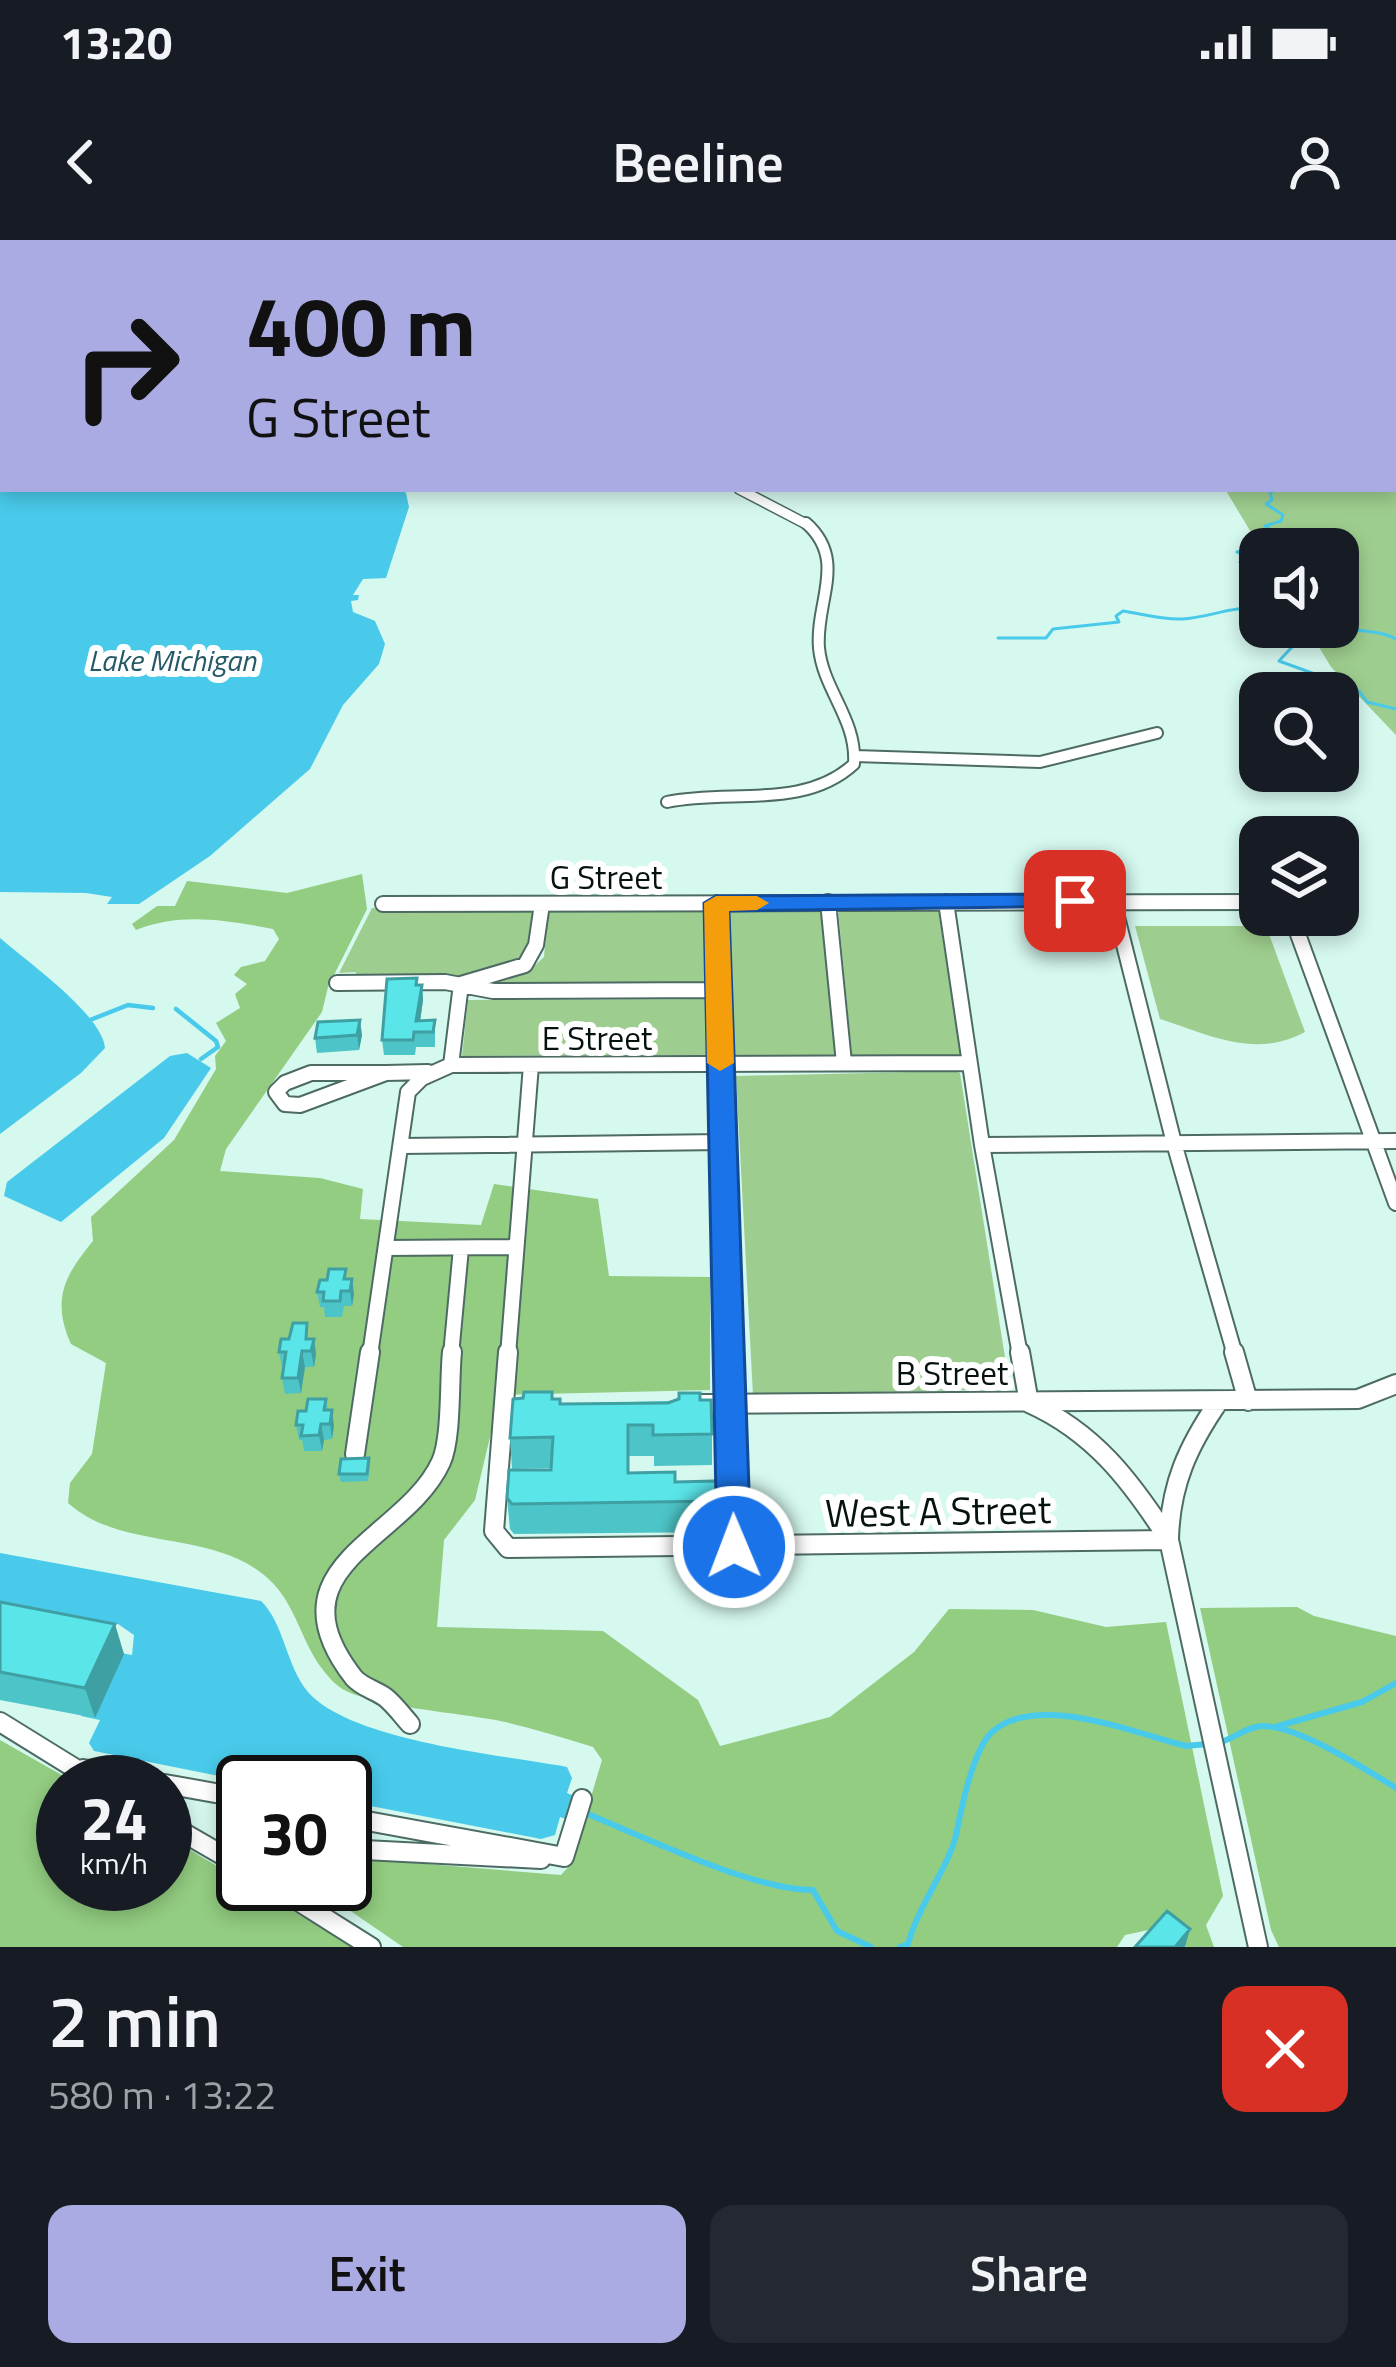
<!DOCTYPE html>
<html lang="en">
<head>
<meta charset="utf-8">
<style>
	:root { --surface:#171b24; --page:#242831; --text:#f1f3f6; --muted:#9ea1a6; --accent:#a9abe2 }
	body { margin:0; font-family:"Titillium Web",sans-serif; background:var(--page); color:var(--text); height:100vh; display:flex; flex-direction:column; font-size:45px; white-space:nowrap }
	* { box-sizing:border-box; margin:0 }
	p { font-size:39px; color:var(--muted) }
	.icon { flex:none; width:66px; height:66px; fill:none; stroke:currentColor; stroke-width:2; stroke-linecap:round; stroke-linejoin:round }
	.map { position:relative; height:1707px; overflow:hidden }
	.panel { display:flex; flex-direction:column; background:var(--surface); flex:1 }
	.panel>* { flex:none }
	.top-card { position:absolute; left:0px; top:0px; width:1398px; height:252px; box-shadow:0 6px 18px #0003; background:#a9abe2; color:#111; overflow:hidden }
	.tools { position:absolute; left:1239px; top:288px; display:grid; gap:24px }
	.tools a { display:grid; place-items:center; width:120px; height:120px; border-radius:24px; background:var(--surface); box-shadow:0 6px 18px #0003; font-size:60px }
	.speed { position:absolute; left:36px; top:1515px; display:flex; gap:24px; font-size:60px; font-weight:700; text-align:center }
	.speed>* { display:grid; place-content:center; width:156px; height:156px; border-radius:50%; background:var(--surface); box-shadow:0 6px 18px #0003; line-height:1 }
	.speed small { font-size:30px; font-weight:400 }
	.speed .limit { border:6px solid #111; border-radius:18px; background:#fff; color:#111 }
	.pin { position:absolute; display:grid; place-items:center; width:102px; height:102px; color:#fff; margin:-51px; border-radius:24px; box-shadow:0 6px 18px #0006 }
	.me { position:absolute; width:132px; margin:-66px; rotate:359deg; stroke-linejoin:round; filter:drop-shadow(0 0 9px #0008) }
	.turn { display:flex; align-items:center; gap:42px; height:252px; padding:0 48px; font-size:54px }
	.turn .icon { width:156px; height:156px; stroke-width:2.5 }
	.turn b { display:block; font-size:84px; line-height:102px }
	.round { display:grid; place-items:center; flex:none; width:126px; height:126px; border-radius:24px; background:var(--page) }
	.overview { display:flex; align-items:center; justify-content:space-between; height:204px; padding:0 48px }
	h1 { font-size:72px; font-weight:600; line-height:90px }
	.primary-button { display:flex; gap:24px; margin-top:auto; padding:24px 48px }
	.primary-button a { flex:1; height:138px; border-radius:24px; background:var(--accent); color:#111; font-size:48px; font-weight:600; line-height:138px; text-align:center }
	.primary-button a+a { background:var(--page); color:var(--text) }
	.status { display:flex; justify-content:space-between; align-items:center; height:84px; padding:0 60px; background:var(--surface); direction:ltr }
	.status svg { height:33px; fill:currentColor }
	header { display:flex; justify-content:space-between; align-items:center; height:156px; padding:0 48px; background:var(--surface); font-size:54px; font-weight:600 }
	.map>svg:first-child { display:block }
	.green { fill:#9ece8f }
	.forest { fill:#93cd81 }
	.water { fill:#49caea }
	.pier { fill:#d5f8ef }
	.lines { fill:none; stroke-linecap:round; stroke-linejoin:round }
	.stream-far2 { stroke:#49caea; stroke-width:3 }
	.stream-far1 { stroke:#49caea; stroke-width:4.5 }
	.stream { stroke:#49caea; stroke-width:6 }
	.minor-far3-casing { stroke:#4d6b64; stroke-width:12 }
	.minor-far2-casing { stroke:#4d6b64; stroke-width:14 }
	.minor-far1-casing { stroke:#4d6b64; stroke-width:18 }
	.minor-casing { stroke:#4d6b64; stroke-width:22 }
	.minor-far3 { stroke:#fff; stroke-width:9 }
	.minor-far2 { stroke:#fff; stroke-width:10 }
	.minor-far1 { stroke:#fff; stroke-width:14 }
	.minor { stroke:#fff; stroke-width:18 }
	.wall { fill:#4dc5c8 }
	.shaded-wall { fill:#3fa0a3 }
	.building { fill:#5ae5e9; stroke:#3fa0a3; stroke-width:3 }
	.route { fill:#1a73e8; stroke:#114b97; stroke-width:3 }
	.slow { fill:#f59e0b }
	.labels { text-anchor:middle; stroke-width:12; stroke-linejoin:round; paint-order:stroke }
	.far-water-label { font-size:30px; font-style:italic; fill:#255967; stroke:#fff }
	.street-label { font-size:33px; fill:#061210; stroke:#fff }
	.near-street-label { font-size:39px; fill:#061210; stroke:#fff }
</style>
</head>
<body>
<div class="status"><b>13:20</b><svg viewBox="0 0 49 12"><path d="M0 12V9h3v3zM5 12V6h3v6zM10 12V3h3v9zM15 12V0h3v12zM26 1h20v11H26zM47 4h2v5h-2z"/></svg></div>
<header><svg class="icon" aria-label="back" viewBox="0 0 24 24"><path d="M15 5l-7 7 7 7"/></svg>Beeline<svg class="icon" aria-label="person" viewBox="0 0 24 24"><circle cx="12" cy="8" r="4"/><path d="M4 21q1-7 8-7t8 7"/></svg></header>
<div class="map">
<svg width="1396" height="1707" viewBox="0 0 1396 1707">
	<rect width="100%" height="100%" fill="#d5f8ef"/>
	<path class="green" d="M870,0H1396V495L1331,427L1307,387H1338V309H1261L1225,249H1395V3Z
		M548,667H712L714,745L500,746L501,737L530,730L544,717Z
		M372,668H536L532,713C499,748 402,737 355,738L356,732L339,733Z
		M938,668L961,817H852L838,669Z
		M824,669L836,818H730L727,670Z
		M1135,686H1266L1305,792C1255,819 1210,795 1160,779Z
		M706,759L707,815L462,816L468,760Z
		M955,831L960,833L1010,1149L753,1155L736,836Z"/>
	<path class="forest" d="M362,634L367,669L328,747L322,772L226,909L220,931L320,938L363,949L360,979L481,985L494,944L598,959L609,1036L710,1037V1150L500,1155L475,1260L444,1300L437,1387L603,1391L698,1460L720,1506L830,1477L914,1412L949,1369L1033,1370L1106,1387L1166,1382L1223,1656L1206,1685L1214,1707H1186L1167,1686L1125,1695L1117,1707H403L317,1648L319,1644H345V1624L379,1620L561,1635L571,1624L602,1520L593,1507C564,1498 535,1489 505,1482C468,1473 361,1467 337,1445C291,1403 305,1350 238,1319C183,1294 114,1304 68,1263L70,1243L92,1214L106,1123L71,1104C51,1059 65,1035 93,1001L91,977L174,900L216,829L215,816L226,801L216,783L240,768L235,754L247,744L234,735L241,727L265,721L279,699L273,689C226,680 180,672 136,690L132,684L157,666H175L187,641L287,653Z
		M1297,1367L1314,1376L1396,1396V1707H1279L1271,1690L1200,1368Z
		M0,1500L74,1542H63V1644H165V1595L353,1707H0Z"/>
	<path class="water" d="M0,0H347L3,3V249H401L406,253L409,267L386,338L363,339L353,355H359L358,360L351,361L353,372L375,381L385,404L379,424L343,465L310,529L210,616L139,664H0Z
		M0,698C26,721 102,774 105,808L81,833L0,894Z
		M187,813L211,828L164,898L61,982L4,956L7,942L170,816Z
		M0,1313L261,1361C284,1383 286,1426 308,1452C351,1501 502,1515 567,1527L572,1538L567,1553L591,1563L584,1585L560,1577L555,1595L541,1599L345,1561V1542H249L94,1511L89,1503L100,1480L81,1476L108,1411L132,1415L134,1395L118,1384L0,1362Z"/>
	<path class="pier" d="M0,652L86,653L112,657L107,664H153L0,667Z"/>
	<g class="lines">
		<path class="stream-far2" d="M1326,0L1331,3
			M1260,348L1247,337L1249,327L1240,322L1245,316L1237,312L1284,298L1265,286L1281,281L1283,275L1266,264L1272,260L1270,252L1280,249
			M1338,386C1358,393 1378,389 1396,399
			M1302,387L1288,391L1292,407L1279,421L1323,437L1299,447L1307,453
			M998,398H1046L1053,389L1119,382L1116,376L1123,371C1142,374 1163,380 1182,379C1209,378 1236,364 1260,370
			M1338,454L1359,451L1367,462L1396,469"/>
		<path class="stream-far1" d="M176,769L216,801L218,807L201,819
			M90,780L128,765L153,768"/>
		<path class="stream" d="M1278,1486L1362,1462L1396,1443
			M1218,1503C1233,1499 1248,1486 1263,1486C1299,1486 1365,1529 1396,1548
			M583,1572C642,1596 752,1650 813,1650L837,1691L871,1707
			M900,1707L908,1704C918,1666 950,1624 956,1595C961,1570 973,1509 992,1492C1037,1452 1133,1493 1186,1506L1207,1504"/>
		<g class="minor-far3-casing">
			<path id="minor-far3" d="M739,249L810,286"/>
		</g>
		<g class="minor-far2-casing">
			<path id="minor-far2" d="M855,516L1040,522L1157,493
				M667,562C729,549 804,570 854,524C857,479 823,450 819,408C815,362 848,320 806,283"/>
		</g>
		<g class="minor-far1-casing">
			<path id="minor-far1" d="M1113,661L1174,903L1235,1115
				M828,662L844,823
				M946,662L982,905L1020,1115
				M716,663L729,1115
				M383,664L1260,662
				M1291,675L1396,963
				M337,743L445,742L493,751L718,750
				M451,825L461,744L525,725L536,705L542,664
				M311,833H386L300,865L285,864L276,852L285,843Z
				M386,833L428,832
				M408,852L422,838L451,825L969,823
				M982,905L1396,901
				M401,906L722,902
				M387,1008L516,1007
				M370,1115L408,852
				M451,1115L461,1008
				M508,1115L531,825"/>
		</g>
		<g class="minor-casing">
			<path id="minor" d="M508,1112L494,1291L508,1308L1169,1300
				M729,1112L734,1307
				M1020,1112L1029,1163C1094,1192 1131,1241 1169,1300
				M1234,1112L1248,1161
				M1219,1161C1188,1206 1170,1245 1169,1300L1258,1707
				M695,1164L1358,1159L1396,1144
				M355,1214L370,1112
				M0,1482L97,1542
				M410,1484C402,1475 394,1464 385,1457C375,1450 362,1447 354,1438C266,1325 405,1301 441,1222C452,1198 449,1140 452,1112
				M83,1529L155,1542
				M165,1544L243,1558
				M345,1577L564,1617
				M165,1582L243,1627
				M345,1609L541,1619
				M564,1617L582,1559
				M271,1644L371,1707"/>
		</g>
		<use href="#minor-far3" class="minor-far3"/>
		<use href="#minor-far2" class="minor-far2"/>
		<use href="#minor-far1" class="minor-far1"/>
		<use href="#minor" class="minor"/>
	</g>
	<path class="wall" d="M418,745H422L423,760L420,781L435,780V807H416L415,815H384L382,800Z
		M362,795L359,810L317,813L315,798Z
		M347,1039L354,1054L352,1066H344L342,1077H325L324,1067H320L317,1052Z
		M309,1099H314L316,1114L314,1127H305L301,1153L285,1154L282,1138L284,1127H282L279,1112Z
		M523,1158L552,1159L560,1164L700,1160L712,1194V1225L654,1226V1216H629V1232L675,1242L720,1243V1292L514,1294L510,1289L507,1258L551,1230V1228L512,1229L510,1198Z
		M326,1159L328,1170L334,1186L332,1199L324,1200L322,1211H304L302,1200H299L296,1185L306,1171Z
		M370,1226L368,1241L341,1242L339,1234Z
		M0,1362L124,1414L95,1478L0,1460Z"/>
	<path class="shaded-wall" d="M422,745L423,760L418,796L416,781Z
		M360,780L362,795L359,810L357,795Z
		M352,1039L354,1054L352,1066L350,1051Z
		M314,1099L316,1114L314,1127L311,1111Z
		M302,1111L305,1127L301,1153L298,1138Z
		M332,1170L334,1186L332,1199L330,1184Z
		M321,1184L324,1200L322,1211L319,1195Z
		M115,1384L124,1414L95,1478L85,1448Z
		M1190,1689L1185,1707H1175Z"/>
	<path class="building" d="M417,738L416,745H422L416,781L435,780L433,792H414L413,800H382L387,739Z
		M360,780L357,795L315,798L318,782Z
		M329,1029H346L344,1039H352L350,1051H341L340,1061H323L324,1052H317L320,1040H327Z
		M293,1083H307L306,1099H314L311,1111H302L298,1138H282L286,1112H279L281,1099H289Z
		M524,1152H552V1159H560V1164L668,1163L679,1159V1153H700V1160H711L712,1194L653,1195V1185H628V1233L675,1232V1242L715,1241L720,1243V1261L512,1264L507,1258L509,1230H551L553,1197L510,1198L513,1159L523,1158Z
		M308,1159H326L324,1170H332L330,1184H321L319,1195L301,1196L303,1185H296L298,1171H306Z
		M369,1218L367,1234H339L341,1219Z
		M0,1362L115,1384L85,1448L0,1432Z
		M1167,1671L1190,1689L1175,1707H1135Z"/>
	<path class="route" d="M1075,654L1087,661L1083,666L729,671L751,1307L746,1317L734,1321L722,1317L717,1307L704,663L716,656Z"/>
	<path class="slow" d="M716,656H757L769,663L757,670L729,671L734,823L720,831L707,823L704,663Z"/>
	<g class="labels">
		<g class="far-water-label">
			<text x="172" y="431">Lake Michigan</text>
		</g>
		<g class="street-label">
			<text x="606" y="649">G Street</text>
			<text x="597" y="810">E Street</text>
			<text x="952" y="1145">B Street</text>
		</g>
		<g class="near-street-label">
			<text transform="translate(938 1271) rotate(-1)" y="14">West A Street</text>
		</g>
	</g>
</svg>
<div class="tools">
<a><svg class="icon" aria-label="sound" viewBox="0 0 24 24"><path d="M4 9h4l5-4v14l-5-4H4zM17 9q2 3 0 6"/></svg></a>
<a><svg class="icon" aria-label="search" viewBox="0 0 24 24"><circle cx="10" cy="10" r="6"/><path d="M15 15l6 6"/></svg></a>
<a><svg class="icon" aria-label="layers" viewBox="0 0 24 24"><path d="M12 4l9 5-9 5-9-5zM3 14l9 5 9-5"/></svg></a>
</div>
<div class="speed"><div>24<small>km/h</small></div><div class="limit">30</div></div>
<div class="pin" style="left:1075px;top:661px;background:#d93025"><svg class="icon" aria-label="arrive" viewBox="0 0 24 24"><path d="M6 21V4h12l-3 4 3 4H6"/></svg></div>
<svg class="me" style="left:734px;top:1307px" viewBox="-20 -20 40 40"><circle r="17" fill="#1a73e8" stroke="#fff" stroke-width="3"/><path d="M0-11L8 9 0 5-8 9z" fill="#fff"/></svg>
<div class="top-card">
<div class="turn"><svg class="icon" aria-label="right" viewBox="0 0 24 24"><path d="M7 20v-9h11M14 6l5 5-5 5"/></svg><div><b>400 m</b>G Street</div></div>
</div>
</div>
<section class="panel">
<div class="overview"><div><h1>2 min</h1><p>580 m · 13:22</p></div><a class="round" style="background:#d93025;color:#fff"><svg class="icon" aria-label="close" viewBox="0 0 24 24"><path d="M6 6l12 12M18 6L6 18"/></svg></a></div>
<div class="primary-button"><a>Exit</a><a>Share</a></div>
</section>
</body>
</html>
